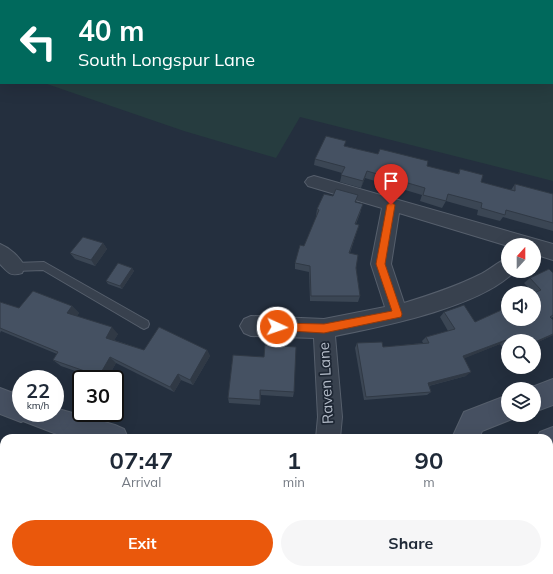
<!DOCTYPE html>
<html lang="en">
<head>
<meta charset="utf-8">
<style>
	:root { --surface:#fff; --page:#f6f6f7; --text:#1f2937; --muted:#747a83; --accent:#ea580c }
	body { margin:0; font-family:Mulish,sans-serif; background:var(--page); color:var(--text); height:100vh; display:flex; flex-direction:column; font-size:15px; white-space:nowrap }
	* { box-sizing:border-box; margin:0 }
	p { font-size:13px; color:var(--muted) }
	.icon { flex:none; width:22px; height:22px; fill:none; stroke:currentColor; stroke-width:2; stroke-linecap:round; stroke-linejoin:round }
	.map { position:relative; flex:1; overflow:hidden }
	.side { position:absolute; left:0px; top:434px; width:553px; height:140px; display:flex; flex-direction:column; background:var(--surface); border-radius:12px 12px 0 0; box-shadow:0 4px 16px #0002 }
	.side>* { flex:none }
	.hud { position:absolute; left:0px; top:0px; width:553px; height:84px; box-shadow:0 4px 16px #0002; background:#00695c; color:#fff; overflow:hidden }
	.needle { width:26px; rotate:21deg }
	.controls { position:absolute; left:501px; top:238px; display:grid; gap:8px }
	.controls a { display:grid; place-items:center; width:40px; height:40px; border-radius:50%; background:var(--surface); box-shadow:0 4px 16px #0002; font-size:20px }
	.speed { position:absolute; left:12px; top:370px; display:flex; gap:8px; font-size:20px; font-weight:700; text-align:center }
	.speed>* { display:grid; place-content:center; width:52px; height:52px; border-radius:50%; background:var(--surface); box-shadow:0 4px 16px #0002; line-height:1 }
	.speed small { font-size:10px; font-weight:400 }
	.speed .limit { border:2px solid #111; border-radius:6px; background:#fff; color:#111 }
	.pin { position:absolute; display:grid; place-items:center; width:34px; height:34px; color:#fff; margin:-41px -17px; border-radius:50% 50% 50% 0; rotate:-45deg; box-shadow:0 0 4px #0007 }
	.pin .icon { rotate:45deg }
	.me { position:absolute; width:44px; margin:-22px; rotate:93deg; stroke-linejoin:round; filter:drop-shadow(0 0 3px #0008) }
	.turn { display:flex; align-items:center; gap:14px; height:84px; padding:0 12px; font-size:18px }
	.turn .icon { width:52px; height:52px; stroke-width:2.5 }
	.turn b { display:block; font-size:28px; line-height:34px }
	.eta { display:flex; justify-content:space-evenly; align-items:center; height:68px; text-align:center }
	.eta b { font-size:24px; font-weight:700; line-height:28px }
	.button { display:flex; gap:8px; margin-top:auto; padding:8px 12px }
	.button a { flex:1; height:46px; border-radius:24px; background:var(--accent); color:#fff; font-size:16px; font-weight:700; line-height:46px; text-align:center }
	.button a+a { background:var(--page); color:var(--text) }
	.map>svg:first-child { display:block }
	.green { fill:#263c3f }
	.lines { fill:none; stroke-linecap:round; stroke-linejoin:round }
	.lane-casing { stroke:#565f6c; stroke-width:2 }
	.street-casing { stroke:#565f6c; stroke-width:2 }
	.secondary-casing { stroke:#565f6c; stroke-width:2 }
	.lane { fill:#38414e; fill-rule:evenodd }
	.street { fill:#38414e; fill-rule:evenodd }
	.secondary { fill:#465061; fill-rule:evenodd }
	.wall { fill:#3b4654 }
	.shaded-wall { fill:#303945 }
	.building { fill:#455162; stroke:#303945 }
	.route { fill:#ea580c; stroke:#983908 }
	.labels { text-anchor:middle; stroke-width:3.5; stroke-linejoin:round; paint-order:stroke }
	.street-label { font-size:15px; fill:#b4bcc9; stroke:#1d2633 }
</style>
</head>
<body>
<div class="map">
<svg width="553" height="574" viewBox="0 0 553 574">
	<rect width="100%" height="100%" fill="#242f3e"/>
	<path class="green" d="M0,0H553V181L300,117L276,158L184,131L44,83H552V1H1V61Z"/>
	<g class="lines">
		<g class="lane-casing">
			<path id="lane" d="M44,262L148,321L149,324L148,327L144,329L140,327L43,270L15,271L12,270L10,267L12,264L15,263Z"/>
		</g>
		<g class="street-casing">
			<path id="street" d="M314,176L553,244V260L534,254V245L508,246L399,213L391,264L404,303C430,295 455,287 479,275C490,270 497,262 508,258V271H515C481,307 384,326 335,336L342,417L340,438H316L318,417L314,338L251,336L244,333L240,326L244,319L251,316L324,319L385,307L371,264L382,208L308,186L305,182L308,178Z
				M0,244C10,248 20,257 25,267L22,273C10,277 8,272 0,264Z
				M311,570H339L338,574H310Z
				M479,570H507L508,574H480Z"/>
		</g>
		<g class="secondary-casing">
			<path id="secondary" d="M553,379V405L534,412V389H527Z
				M0,388L21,396V413H55V408L115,425L124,429L128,438H67L23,421L21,422L0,414Z
				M508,395V415H518L517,417L482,431L479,438H452L464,412Z
				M553,427V453L549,454V438H537L540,432Z"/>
		</g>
		<use href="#lane" class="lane"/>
		<use href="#street" class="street"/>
		<use href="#secondary" class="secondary"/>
	</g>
	<path class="wall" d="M345,146L458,174L460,169L481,182L511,190L515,184L553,194V231L503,217L500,221L477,215L478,210L446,201L442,208L420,201L422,195L365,178L361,188L340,182L342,173L314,165L315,159Z
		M356,203L361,211L356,224L359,225L350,253L356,268L360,296L358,302L310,301L309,272L295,269V263L304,246L317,216H316L317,209Z
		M103,243L107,249L95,266L75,259L70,253Z
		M132,268L134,271L122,289L108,284L106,281Z
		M549,269L553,317L551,318L553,335L536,343L508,341V355L500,344L464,358L466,376L429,386L431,392L427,395L364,400L355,348L357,343L383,347L423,343L422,341L426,337L448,331L440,317L444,312L475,322L506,308L508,306V319L534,293H533L524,283L530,278Z
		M0,302L19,308L72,306L79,313L77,316L118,334L114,340L144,350H207L210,356L193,385L181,380L174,392L116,363L107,379H98L61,366L53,360L57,354L1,331L0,333Z
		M233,355L294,392L293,397L261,395L260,405L229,403L228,398Z
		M386,570H454L455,574H386Z
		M540,570H549L553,574H541Z"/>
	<path class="shaded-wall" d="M367,171L365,178L361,188L363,181Z
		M103,243L107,249L95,266L91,260Z
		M132,268L134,271L122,289L120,286Z
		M72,306L79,313L75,320L67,313Z
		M112,327L118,334L112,344L106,338Z
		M553,334V335L534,344L535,342Z
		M506,340L500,344L458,361L463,356Z
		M207,350L210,356L193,385L190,380Z
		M110,357L116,363L107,379H103L99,376Z
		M471,372L466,376L424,387L428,383Z
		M178,374L181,380L174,392L170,387Z
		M260,390L261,395L260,405Z
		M238,570H243L251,574H247Z"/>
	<path class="building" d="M326,136L346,141L344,146L378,154L380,149L428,161L427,166L459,174L460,169L483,175L481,182L515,191V184L553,194V223L506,210L505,215L481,208L482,203L448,194L446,201L423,195L425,188L367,171L363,181L341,175L345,167L315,159Z
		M336,189L358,195L355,202L363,204L355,224L359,225L349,253L358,255L356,268L360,296H311L310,266L295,263L300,245L304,246L319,210L317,209L324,194L333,196Z
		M83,237L103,243L91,260L70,253Z
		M118,263L132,268L120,286L106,281Z
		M549,269L553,273V315L550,317L553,320V334L535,342L538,346L534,348V341H508V343L506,340L463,356L471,372L428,383L431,392L366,397L357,343L382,342L383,347L429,343L426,337L455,329L444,312L464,305L475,322L508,307V319H534V293L541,290L530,278Z
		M33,291L72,306L67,313L112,327L106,338L144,350L159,327L207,350L190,380L178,374L170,387L110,357L99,376L53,360L58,352L0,328V302L19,308Z
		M265,345L296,347L294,392L260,390V400L228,398L233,355L264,357Z
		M549,500L553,501V574H549L548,570H549Z
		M209,570H238L247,574H207Z
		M390,570H454L455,574H390Z"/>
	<path class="route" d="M391,202L395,205L385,264L402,314L401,317L324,333L274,330L272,327L274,324L277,323L324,324L392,311L376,264L387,205Z"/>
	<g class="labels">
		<g class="street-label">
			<text transform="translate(326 383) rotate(-93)" y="5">Raven Lane</text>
		</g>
	</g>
</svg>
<div class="controls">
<a><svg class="needle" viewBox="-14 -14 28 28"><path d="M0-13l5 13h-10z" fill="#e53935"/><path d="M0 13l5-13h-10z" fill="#747a83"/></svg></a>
<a><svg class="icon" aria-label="sound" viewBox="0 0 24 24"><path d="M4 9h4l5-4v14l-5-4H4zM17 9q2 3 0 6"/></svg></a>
<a><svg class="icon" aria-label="search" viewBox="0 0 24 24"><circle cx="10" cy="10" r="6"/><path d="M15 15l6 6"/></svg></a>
<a><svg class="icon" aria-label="layers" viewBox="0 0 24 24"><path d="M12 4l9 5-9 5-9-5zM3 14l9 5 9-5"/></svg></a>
</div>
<div class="speed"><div>22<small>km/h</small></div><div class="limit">30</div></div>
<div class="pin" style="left:391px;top:205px;background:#d93025"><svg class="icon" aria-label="arrive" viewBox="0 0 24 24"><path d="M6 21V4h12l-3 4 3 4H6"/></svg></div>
<svg class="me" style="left:277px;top:327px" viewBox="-20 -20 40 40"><circle r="17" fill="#ea580c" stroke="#fff" stroke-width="3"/><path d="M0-11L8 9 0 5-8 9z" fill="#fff"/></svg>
<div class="hud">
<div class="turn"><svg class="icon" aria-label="left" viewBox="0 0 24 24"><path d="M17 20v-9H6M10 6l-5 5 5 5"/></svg><div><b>40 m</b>South Longspur Lane</div></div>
</div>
<section class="side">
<div class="eta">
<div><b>07:47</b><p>Arrival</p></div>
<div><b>1</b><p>min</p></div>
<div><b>90</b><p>m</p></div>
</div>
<div class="button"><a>Exit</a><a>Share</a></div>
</section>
</div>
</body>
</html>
